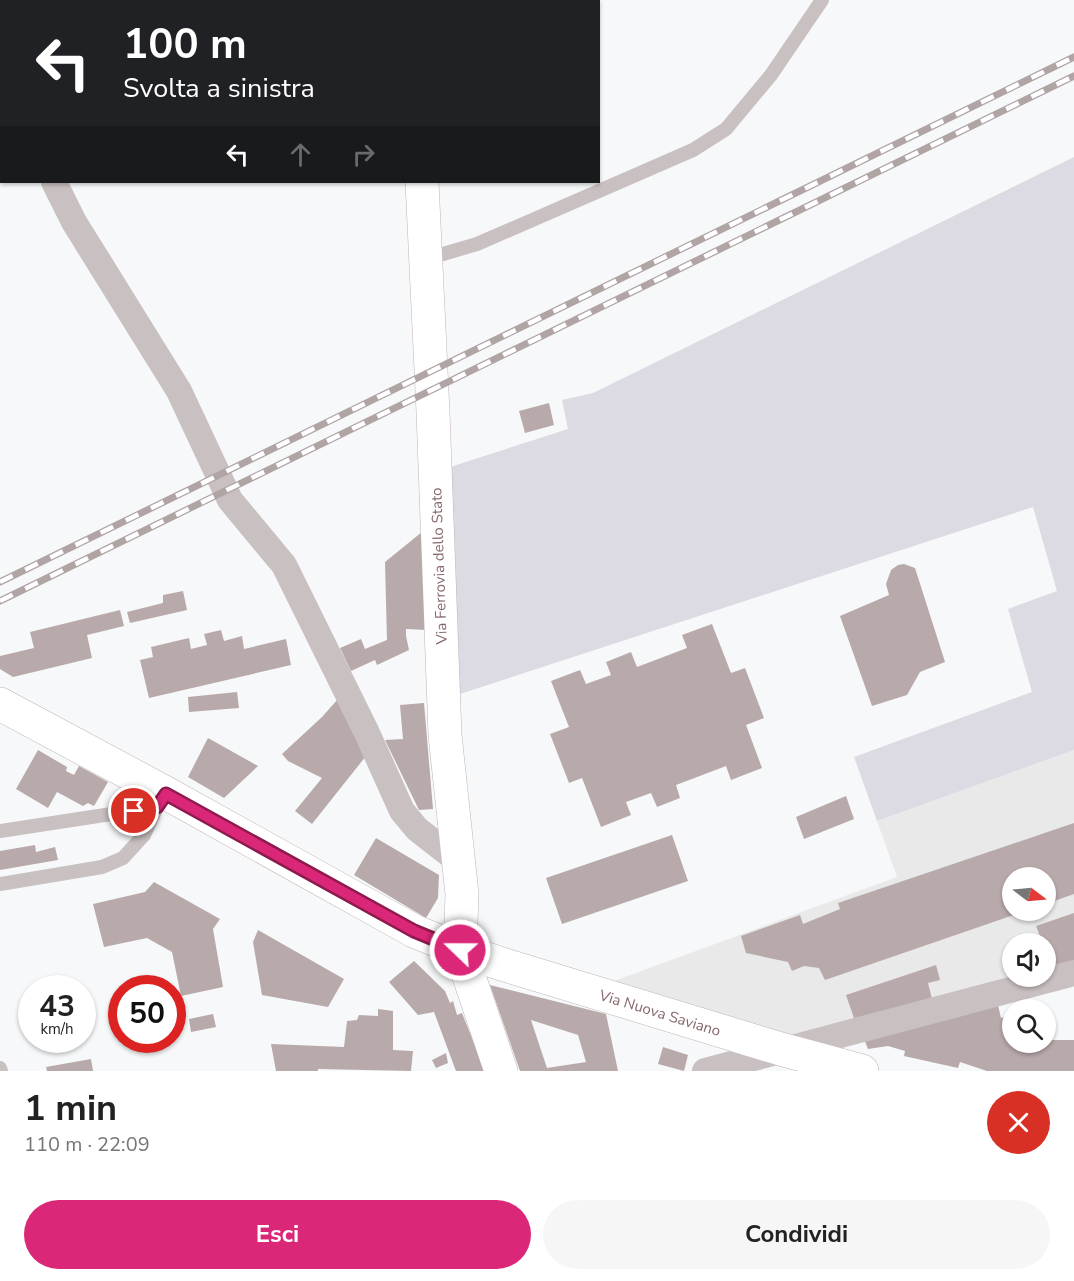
<!DOCTYPE html>
<html lang="it">
<head>
<meta charset="utf-8">
<style>
	:root { --surface:#fff; --page:#f6f6f6; --text:#222; --muted:#767676; --accent:#db2777 }
	body { margin:0; font-family:"Nunito Sans",sans-serif; background:var(--page); color:var(--text); height:100vh; display:flex; flex-direction:column; font-size:22px; white-space:nowrap }
	* { box-sizing:border-box; margin:0 }
	p { font-size:20px; color:var(--muted) }
	.icon { flex:none; width:33px; height:33px; fill:none; stroke:currentColor; stroke-width:2; stroke-linecap:round; stroke-linejoin:round }
	.map { position:relative; height:1071px; overflow:hidden }
	.sheet { display:flex; flex-direction:column; background:var(--surface); flex:1 }
	.sheet>* { flex:none }
	.top-card { position:absolute; left:0px; top:0px; width:600px; height:183px; box-shadow:0 2px 4px #0004; background:#202124; color:#fff; overflow:hidden }
	.needle { width:39px; rotate:106deg }
	.controls { position:absolute; left:1002px; top:867px; display:grid; gap:12px }
	.controls a { display:grid; place-items:center; width:54px; height:54px; border-radius:50%; background:var(--surface); box-shadow:0 2px 4px #0004; font-size:30px }
	.speed { position:absolute; left:18px; top:975px; display:flex; gap:12px; font-size:30px; font-weight:700; text-align:center }
	.speed>* { display:grid; place-content:center; width:78px; height:78px; border-radius:50%; background:var(--surface); box-shadow:0 2px 4px #0004; line-height:1 }
	.speed small { font-size:15px; font-weight:400 }
	.speed .limit { border:9px solid #d22; background:#fff; color:#111 }
	.pin { position:absolute; display:grid; place-items:center; width:51px; height:51px; color:#fff; margin:-26px; border:3px solid #fff; border-radius:50%; box-shadow:0 2px 6px #0007 }
	.me { position:absolute; width:66px; margin:-33px; rotate:292deg; stroke-linejoin:round; filter:drop-shadow(0 0 4px #0008) }
	.turn { display:flex; align-items:center; gap:21px; height:126px; padding:0 24px; font-size:27px }
	.turn .icon { width:78px; height:78px; stroke-width:2.5 }
	.turn b { display:block; font-size:42px; line-height:51px }
	.lanes { display:flex; align-items:center; height:57px; padding:0 24px; background:#0003; justify-content:center; gap:30px; direction:ltr }
	.lanes .off { opacity:.35 }
	.round { display:grid; place-items:center; flex:none; width:63px; height:63px; border-radius:32px; background:var(--page) }
	.overview { display:flex; align-items:center; justify-content:space-between; height:102px; padding:0 24px }
	h1 { font-size:36px; font-weight:700; line-height:45px }
	.action { display:flex; gap:12px; margin-top:auto; padding:12px 24px }
	.action a { flex:1; height:69px; border-radius:36px; background:var(--accent); color:#fff; font-size:24px; font-weight:700; line-height:69px; text-align:center }
	.action a+a { background:var(--page); color:var(--text) }
	.map>svg:first-child { display:block }
	.built { fill:#eae9ea; fill-rule:evenodd }
	.green { fill:#dcdbe3 }
	.building { fill:#b8a9ab; fill-rule:evenodd }
	.lines { fill:none; stroke-linecap:round; stroke-linejoin:round }
	.secondary-casing { stroke:#bfb5b6; stroke-width:34 }
	.lane { stroke:#c9c0c1; stroke-width:14 }
	.street { stroke:#c9c0c1; stroke-width:26 }
	.secondary { stroke:#fff; stroke-width:33 }
	.rail-casing { stroke:#b0a4a5; stroke-width:7 }
	.rail { stroke:#fff; stroke-width:4.5; stroke-dasharray:14; stroke-linecap:butt }
	.route-casing { stroke:#8e194d; stroke-width:15 }
	.route { stroke:#db2777; stroke-width:10 }
	.labels { text-anchor:middle; stroke-width:6; stroke-linejoin:round; paint-order:stroke }
	.street-label { font-size:15px; fill:#87696b; stroke:#fff }
</style>
</head>
<body>
<div class="map">
<svg width="1074" height="1071" viewBox="0 0 1074 1071">
	<rect width="100%" height="100%" fill="#f7f8f9"/>
	<path class="built" d="M1074,750V968L1046,976V944H1012V976L785,1045L595,988L897,877L877,821ZM1012,878H1046V910H1012Z"/>
	<path class="green" d="M1074,157V750L877,821L854,757L1032,692L1008,609L1057,591L1033,507L460,694L447,468L568,429L562,400L593,393Z"/>
	<path class="building" d="M549,403L554,425L525,433L519,411Z
		M422,532L427,630L406,629V636L409,650L377,665L375,660L351,671L340,648L361,639L365,649L387,640L385,562Z
		M904,564L915,568L945,662L920,672L907,695L872,706L840,616L889,595L886,584L891,570L898,565Z
		M183,591L187,610L130,623L127,612L163,603V595Z
		M120,610L124,626L87,635L92,658L13,677L0,669V656L34,648L30,632Z
		M712,624L731,673L745,668L764,718L746,725L762,768L731,780L726,766L676,785L680,798L657,807L651,793L626,802L631,815L601,827L582,778L569,783L550,734L569,727L551,681L580,670L586,684L611,675L606,662L631,652L637,667L687,648L682,635Z
		M221,630L224,641L242,636L244,649L286,639L291,665L149,698L140,660L153,657L151,647L189,638L191,649L207,645L204,634Z
		M237,692L239,708L189,712L188,697Z
		M338,699L370,751L312,824L295,811L322,778L288,761L282,754L322,717Z
		M424,703L433,809L419,810L385,740L403,739L400,705Z
		M208,738L258,766L224,798L188,777Z
		M38,750L67,767L66,771L74,775L79,766L108,782L94,806L88,803L83,806L57,792L48,808L16,789Z
		M846,796L854,819L804,839L796,817Z
		M1074,823V894L1046,904V878H1012V910L1025,911L825,980L819,968L804,966L792,971L788,962L746,953L741,936L800,915L803,924L840,909L838,903Z
		M672,835L688,881L562,924L546,878Z
		M376,838L439,875L438,898L426,918L354,875Z
		M35,845L36,852L55,847L58,860L0,870V851Z
		M154,882L220,919L213,929L223,987L181,996L172,952L147,938L104,947L93,904L145,892Z
		M1074,913V968L1046,977V955L1048,954L1046,949V944H1043L1036,926Z
		M258,930L344,979L328,1007L262,995L253,942Z
		M414,961L445,991L450,1003L453,1001L457,1015L462,1013L485,1071H456L434,1012L418,1015L389,982Z
		M936,965L940,980L928,983L932,999L855,1021L846,995Z
		M490,985L606,1014L618,1071H520ZM531,1020L578,1035L586,1062L547,1068Z
		M997,1001L1001,1018L1012,1015V1042H1017L1034,1047L1037,1042H1046V1040H1074V1071H987L960,1062L958,1068L904,1056L905,1051L888,1046L868,1049L862,1034Z
		M378,1009L393,1011V1050L413,1051L411,1071L318,1069V1071H276L271,1044L344,1047L347,1021L357,1020L359,1015L378,1016Z
		M213,1014L216,1027L191,1032L189,1019Z
		M663,1047L688,1055L684,1071L658,1064Z
		M446,1053L448,1063L436,1068L432,1060Z
		M91,1059L93,1071H47L46,1067Z"/>
	<g class="lines">
		<g class="secondary-casing">
			<path id="secondary" d="M414,0V2
				M422,182L433,412L445,735L462,894L460,950L501,1071
				M0,704L166,793L414,931L460,950L505,965L784,1050L862,1071"/>
		</g>
		<path class="lane" d="M426,259L477,244L693,150L726,129L771,75L822,0
			M0,831L157,807
			M0,884L102,867L123,858L144,835L157,807L166,793
			M0,1068L1,1071"/>
		<path class="street" d="M0,35L2,40
			M54,182L74,222L179,391L230,500L284,565L367,733L402,811L417,829L458,861
			M705,1071L1074,973"/>
		<use href="#secondary" class="secondary"/>
		<g class="rail-casing">
			<path id="rail" d="M0,582L1074,57
				M0,601L1074,76"/>
		</g>
		<use href="#rail" class="rail"/>
	</g>
	<g class="lines">
		<g class="route-casing">
			<path id="route" d="M134,811L157,807L166,794L414,931L460,950"/>
		</g>
		<use href="#route" class="route"/>
	</g>
	<g class="labels">
		<g class="street-label">
			<text transform="translate(439 566) rotate(-92)" y="5">Via Ferrovia dello Stato</text>
			<text transform="translate(660 1013) rotate(17)" y="5">Via Nuova Saviano</text>
		</g>
	</g>
</svg>
<div class="controls">
<a><svg class="needle" viewBox="-14 -14 28 28"><path d="M0-13l5 13h-10z" fill="#e53935"/><path d="M0 13l5-13h-10z" fill="#767676"/></svg></a>
<a><svg class="icon" aria-label="sound" viewBox="0 0 24 24"><path d="M4 9h4l5-4v14l-5-4H4zM17 9q2 3 0 6"/></svg></a>
<a><svg class="icon" aria-label="search" viewBox="0 0 24 24"><circle cx="10" cy="10" r="6"/><path d="M15 15l6 6"/></svg></a>
</div>
<div class="speed"><div>43<small>km/h</small></div><div class="limit">50</div></div>
<div class="pin" style="left:134px;top:811px;background:#d93025"><svg class="icon" aria-label="arrive" viewBox="0 0 24 24"><path d="M6 21V4h12l-3 4 3 4H6"/></svg></div>
<svg class="me" style="left:460px;top:950px" viewBox="-20 -20 40 40"><circle r="17" fill="#db2777" stroke="#fff" stroke-width="3"/><path d="M0-11L8 9 0 5-8 9z" fill="#fff"/></svg>
<div class="top-card">
<div class="turn"><svg class="icon" aria-label="left" viewBox="0 0 24 24"><path d="M17 20v-9H6M10 6l-5 5 5 5"/></svg><div><b>100 m</b>Svolta a sinistra</div></div>
<div class="lanes"><svg class="icon" aria-label="left" viewBox="0 0 24 24"><path d="M17 20v-9H6M10 6l-5 5 5 5"/></svg><svg class="icon off" aria-label="ahead" viewBox="0 0 24 24"><path d="M12 20V5M6 11l6-6 6 6"/></svg><svg class="icon off" aria-label="right" viewBox="0 0 24 24"><path d="M7 20v-9h11M14 6l5 5-5 5"/></svg></div>
</div>
</div>
<section class="sheet">
<div class="overview"><div><h1>1 min</h1><p>110 m · 22:09</p></div><a class="round" style="background:#d93025;color:#fff"><svg class="icon" aria-label="close" viewBox="0 0 24 24"><path d="M6 6l12 12M18 6L6 18"/></svg></a></div>
<div class="action"><a>Esci</a><a>Condividi</a></div>
</section>
</body>
</html>
